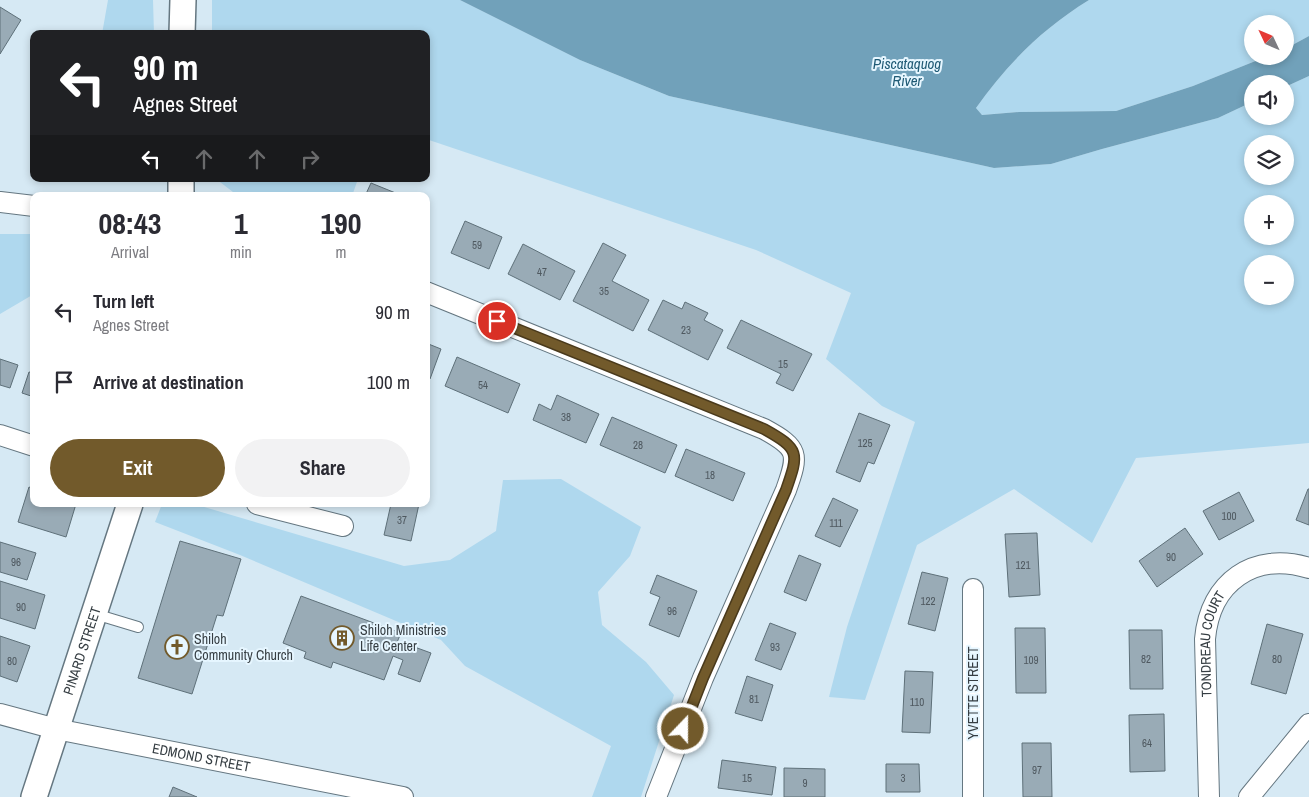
<!DOCTYPE html>
<html lang="en">
<head>
<meta charset="utf-8">
<style>
	:root { --surface:#fff; --page:#f2f2f3; --text:#2b2b33; --muted:#7c7c81; --accent:#725a2b }
	body { margin:0; font-family:"Archivo Narrow",sans-serif; background:var(--page); color:var(--text); height:100vh; display:flex; flex-direction:column; font-size:19px; white-space:nowrap }
	* { box-sizing:border-box; margin:0 }
	p { font-size:16px; color:var(--muted) }
	.icon { flex:none; width:28px; height:28px; fill:none; stroke:currentColor; stroke-width:2; stroke-linecap:round; stroke-linejoin:round }
	.map { position:relative; flex:1; overflow:hidden }
	.panel { position:absolute; left:30px; top:192px; width:400px; height:315px; display:flex; flex-direction:column; background:var(--surface); border-radius:10px; box-shadow:0 2px 8px #0003 }
	.panel>* { flex:none }
	.guide { position:absolute; left:30px; top:30px; width:400px; height:152px; border-radius:10px; box-shadow:0 2px 8px #0003; background:#202124; color:#fff; overflow:hidden }
	.needle { width:32px; rotate:314deg }
	.fabs { position:absolute; left:1244px; top:15px; display:grid; gap:10px }
	.fabs a { display:grid; place-items:center; width:50px; height:50px; border-radius:50%; background:var(--surface); box-shadow:0 2px 8px #0003; font-size:25px }
	.pin { position:absolute; display:grid; place-items:center; width:42px; height:42px; color:#fff; margin:-21px; border:2px solid #fff; border-radius:50%; box-shadow:0 1px 5px #0007 }
	.me { position:absolute; width:55px; margin:-28px; rotate:22deg; stroke-linejoin:round; filter:drop-shadow(0 0 4px #0008) }
	.turn { display:flex; align-items:center; gap:18px; height:105px; padding:0 20px; font-size:22px }
	.turn .icon { width:65px; height:65px; stroke-width:2.5 }
	.turn b { display:block; font-size:35px; line-height:42px }
	.lanes { display:flex; align-items:center; height:48px; padding:0 20px; background:#0003; justify-content:center; gap:25px; direction:ltr }
	.lanes .off { opacity:.35 }
	.eta { display:flex; justify-content:space-evenly; align-items:center; height:85px; text-align:center }
	.eta b { font-size:30px; font-weight:800; line-height:35px }
	.cta { display:flex; gap:10px; margin-top:auto; padding:10px 20px }
	.cta a { flex:1; height:58px; border-radius:30px; background:var(--accent); color:#fff; font-size:20px; font-weight:800; line-height:58px; text-align:center }
	.cta a+a { background:var(--page); color:var(--text) }
	ul { padding:0; list-style:none }
	li { display:flex; align-items:center; gap:15px; height:70px; padding:0 20px }
	li div { flex:1 }
	li b { display:block; font-size:19px }
	li em { font-style:normal }
	.map>svg:first-child { display:block }
	.green { fill:#afd8ee; fill-rule:evenodd }
	.water { fill:#71a1ba }
	.building { fill:#99abb6; stroke:#5e7079 }
	.lines { fill:none; stroke-linecap:round; stroke-linejoin:round }
	.service-casing { stroke:#657781; stroke-width:12 }
	.minor-casing { stroke:#657781; stroke-width:22 }
	.tertiary-casing { stroke:#657781; stroke-width:28 }
	.service { stroke:#fff; stroke-width:10 }
	.minor { stroke:#fff; stroke-width:20 }
	.tertiary { stroke:#fff; stroke-width:25 }
	.route-casing { stroke:#4a3a1c; stroke-width:12 }
	.route { stroke:#725a2b; stroke-width:9 }
	.labels { text-anchor:middle; stroke-width:4; stroke-linejoin:round; paint-order:stroke }
	.number-label { font-size:11px; fill:#4f5960 }
	.poi-label { font-size:14px; fill:#363e43; stroke:#e6f6ff; text-anchor:start }
	.street-label { font-size:14px; fill:#363e43; stroke:#e6f6ff }
	.water-label { font-size:15px; font-style:italic; fill:#1f5a75; stroke:#e6f6ff }
</style>
</head>
<body>
<div class="map">
<svg width="1309" height="797" viewBox="0 0 1309 797">
	<rect width="100%" height="100%" fill="#d6e9f4"/>
	<path class="green" d="M108,0H153L154,34H102Z
		M212,0H460L580,60L669,96L994,168L1051,164L1102,149L1218,118L1252,102V116H1285V87L1309,76V443L1136,458L1092,543L1014,489L917,545L865,700L829,697L847,627L915,422L882,406L826,359L851,293L756,250L426,139V34H212ZM1252,144H1285V176H1252ZM1252,204H1285V236H1252ZM1252,264H1285V296H1252Z
		M1089,0H1309V36L1285,49V24H1252V56H1268L1193,86L1116,111L1019,112L982,115L976,108C1008,63 1042,29 1089,0Z
		M216,179H358L352,196H247L233,192Z
		M0,234H34V294L0,314Z
		M561,479L641,527L630,556L598,592L602,625L646,662L674,695L641,797H592L611,746L465,666L441,640L240,555L155,522L162,504H194L404,566L450,560L496,531L503,480Z"/>
	<path class="water" d="M460,0H1089C1042,29 1008,63 976,108L982,115L1019,112L1116,111L1193,86L1268,56H1285V49L1309,36V76L1285,87V84H1252V102L1218,118L1102,149L1051,164L994,168L669,96L580,60Z"/>
	<path class="building" d="M0,7L21,20L0,54Z
		M371,183L403,196H365Z
		M465,221L502,237L489,269L451,253Z
		M603,243L626,255L612,281L649,300L633,331L573,301Z
		M523,244L575,271L560,300L508,274Z
		M663,300L682,309L685,302L708,313L704,320L723,330L708,360L648,330Z
		M741,320L812,354L793,391L776,383L781,374L727,348Z
		M426,343L441,349L430,379L426,377Z
		M457,357L520,384L508,413L445,386Z
		M0,359L18,365L10,388L0,385Z
		M29,372L34,373V397L22,393Z
		M557,395L599,414L586,443L533,420L539,404L551,410Z
		M859,413L890,425L874,464L868,462L860,482L836,472Z
		M612,417L677,445L665,473L600,445Z
		M686,449L745,473L733,501L675,476Z
		M29,487L34,489V504H76L66,537L18,522Z
		M1308,489H1309V525L1296,520Z
		M1239,492L1254,521L1219,540L1203,511Z
		M833,498L858,510L840,547L815,536Z
		M391,504H419L411,541L384,535Z
		M1185,528L1203,554L1157,587L1139,561Z
		M1037,533L1040,595L1009,597L1005,534Z
		M180,541L241,559L223,616L217,615L192,694L138,678Z
		M0,542L36,553L27,580L0,572Z
		M799,555L821,564L806,601L784,592Z
		M922,572L948,578L935,631L908,624Z
		M657,575L697,591L679,637L649,625L660,597L650,593Z
		M0,581L45,595L35,629L0,618Z
		M301,596L401,633L395,647L406,651L409,645L431,653L420,682L398,674L403,660L393,656L384,680L333,662L331,668L304,658L306,652L283,643Z
		M770,623L796,633L781,670L755,660Z
		M1267,624L1303,634L1286,694L1251,684Z
		M1015,628H1045L1046,693H1016Z
		M1129,630H1162L1163,689H1130Z
		M0,636L30,646L17,682L0,676Z
		M905,671L933,672L930,733L902,732Z
		M747,676L773,685L762,721L735,713Z
		M1164,714L1165,771L1130,772L1129,715Z
		M1022,743H1051L1052,797H1023Z
		M722,760L776,767L772,795L718,788Z
		M886,764H919L920,792H886Z
		M784,768L825,769V797H784Z
		M173,787L197,797H169Z"/>
	<g class="lines">
		<g class="service-casing">
			<path id="service" d="M95,614L138,627"/>
		</g>
		<g class="minor-casing">
			<g id="minor">
				<path d="M0,202L34,206"/>
				<path d="M426,292L764,429C799,448 799,454 786,490L703,678L656,797"/>
				<path d="M0,435L34,446"/>
				<path d="M257,504L343,526"/>
				<path d="M973,589V797"/>
				<path id="s1" d="M0,714L56,729L403,797"/>
				<path id="s2" d="M1209,797L1205,639C1210,582 1254,551 1309,568"/>
				<path d="M1249,797L1309,724"/>
			</g>
		</g>
		<g class="tertiary-casing">
			<g id="tertiary">
				<path d="M182,34L183,0"/>
				<path d="M181,196V179"/>
				<path id="s3" d="M34,797L130,504"/>
			</g>
		</g>
		<use href="#service" class="service"/>
		<use href="#minor" class="minor"/>
		<use href="#tertiary" class="tertiary"/>
	</g>
	<g class="lines">
		<g class="route-casing">
			<path id="route" d="M497,321L764,429C800,449 799,453 786,490L703,678L683,729"/>
		</g>
		<use href="#route" class="route"/>
	</g>
	<defs>
		<g id="building-ring" transform="scale(1.25)"><circle r="9.5" fill="#e6f6ff" stroke="#725a2b" stroke-width="1.5"/><path d="M-4-6H4V6H1V3H-1V6H-4ZM-2.5-4.3h1.7v1.8h-1.7ZM.8-4.3h1.7v1.8H.8ZM-2.5-1h1.7V.8h-1.7ZM.8-1h1.7V.8H.8Z" fill="#725a2b"/></g>
		<g id="church-ring" transform="scale(1.25)"><circle r="9.5" fill="#e6f6ff" stroke="#725a2b" stroke-width="1.5"/><path d="M-1.2-6h2.4v3.5h3.3v2.4h-3.3V6h-2.4V-.1h-3.3v-2.4h3.3Z" fill="#725a2b"/></g>
	</defs>
	<g fill-rule="evenodd">
		<use href="#building-ring" x="342" y="638"/>
		<use href="#church-ring" x="177" y="647"/>
	</g>
	<g class="labels">
		<g class="number-label">
			<text x="477" y="249">59</text>
			<text x="542" y="276">47</text>
			<text x="604" y="295">35</text>
			<text x="686" y="334">23</text>
			<text x="783" y="368">15</text>
			<text x="483" y="389">54</text>
			<text x="566" y="421">38</text>
			<text x="865" y="447">125</text>
			<text x="638" y="449">28</text>
			<text x="710" y="479">18</text>
			<text x="1229" y="520">100</text>
			<text x="402" y="524">37</text>
			<text x="836" y="527">111</text>
			<text x="1171" y="561">90</text>
			<text x="16" y="566">96</text>
			<text x="1023" y="569">121</text>
			<text x="928" y="605">122</text>
			<text x="21" y="611">90</text>
			<text x="672" y="615">96</text>
			<text x="775" y="651">93</text>
			<text x="1146" y="663">82</text>
			<text x="1277" y="663">80</text>
			<text x="1031" y="664">109</text>
			<text x="12" y="665">80</text>
			<text x="754" y="703">81</text>
			<text x="917" y="706">110</text>
			<text x="1147" y="747">64</text>
			<text x="1037" y="774">97</text>
			<text x="747" y="782">15</text>
			<text x="903" y="782">3</text>
			<text x="805" y="787">9</text>
		</g>
		<g class="poi-label">
			<text x="360" y="635">Shiloh Ministries<tspan x="360" dy="16">Life Center</tspan></text>
			<text x="194" y="644">Shiloh<tspan x="194" dy="16">Community Church</tspan></text>
		</g>
		<g class="street-label">
			<text dy="5" stroke="none"><textPath href="#s2" startOffset="154">TONDREAU COURT</textPath></text>
			<text dy="5" stroke="none"><textPath href="#s3" startOffset="154">PINARD STREET</textPath></text>
			<text transform="translate(973 693) rotate(-90)" y="5">YVETTE STREET</text>
			<text dy="5" stroke="none"><textPath href="#s1" startOffset="206">EDMOND STREET</textPath></text>
		</g>
		<g class="water-label">
			<text x="907" y="69">Piscataquog<tspan x="907" dy="17">River</tspan></text>
		</g>
	</g>
</svg>
<div class="fabs">
<a><svg class="needle" viewBox="-14 -14 28 28"><path d="M0-13l5 13h-10z" fill="#e53935"/><path d="M0 13l5-13h-10z" fill="#7c7c81"/></svg></a>
<a><svg class="icon" aria-label="sound" viewBox="0 0 24 24"><path d="M4 9h4l5-4v14l-5-4H4zM17 9q2 3 0 6"/></svg></a>
<a><svg class="icon" aria-label="layers" viewBox="0 0 24 24"><path d="M12 4l9 5-9 5-9-5zM3 14l9 5 9-5"/></svg></a>
<a>+</a>
<a>−</a>
</div>
<div class="pin" style="left:497px;top:321px;background:#d93025"><svg class="icon" aria-label="arrive" viewBox="0 0 24 24"><path d="M6 21V4h12l-3 4 3 4H6"/></svg></div>
<svg class="me" style="left:683px;top:729px" viewBox="-20 -20 40 40"><circle r="17" fill="#725a2b" stroke="#fff" stroke-width="3"/><path d="M0-11L8 9 0 5-8 9z" fill="#fff"/></svg>
<div class="guide">
<div class="turn"><svg class="icon" aria-label="left" viewBox="0 0 24 24"><path d="M17 20v-9H6M10 6l-5 5 5 5"/></svg><div><b>90 m</b>Agnes Street</div></div>
<div class="lanes"><svg class="icon" aria-label="left" viewBox="0 0 24 24"><path d="M17 20v-9H6M10 6l-5 5 5 5"/></svg><svg class="icon off" aria-label="ahead" viewBox="0 0 24 24"><path d="M12 20V5M6 11l6-6 6 6"/></svg><svg class="icon off" aria-label="ahead" viewBox="0 0 24 24"><path d="M12 20V5M6 11l6-6 6 6"/></svg><svg class="icon off" aria-label="right" viewBox="0 0 24 24"><path d="M7 20v-9h11M14 6l5 5-5 5"/></svg></div>
</div>
<section class="panel">
<div class="eta">
<div><b>08:43</b><p>Arrival</p></div>
<div><b>1</b><p>min</p></div>
<div><b>190</b><p>m</p></div>
</div>
<ul>
<li><svg class="icon" aria-label="left" viewBox="0 0 24 24"><path d="M17 20v-9H6M10 6l-5 5 5 5"/></svg><div><b>Turn left</b><p>Agnes Street</p></div><em>90 m</em></li>
<li><svg class="icon" aria-label="arrive" viewBox="0 0 24 24"><path d="M6 21V4h12l-3 4 3 4H6"/></svg><div><b>Arrive at destination</b></div><em>100 m</em></li>
</ul>
<div class="cta"><a>Exit</a><a>Share</a></div>
</section>
</div>
</body>
</html>
